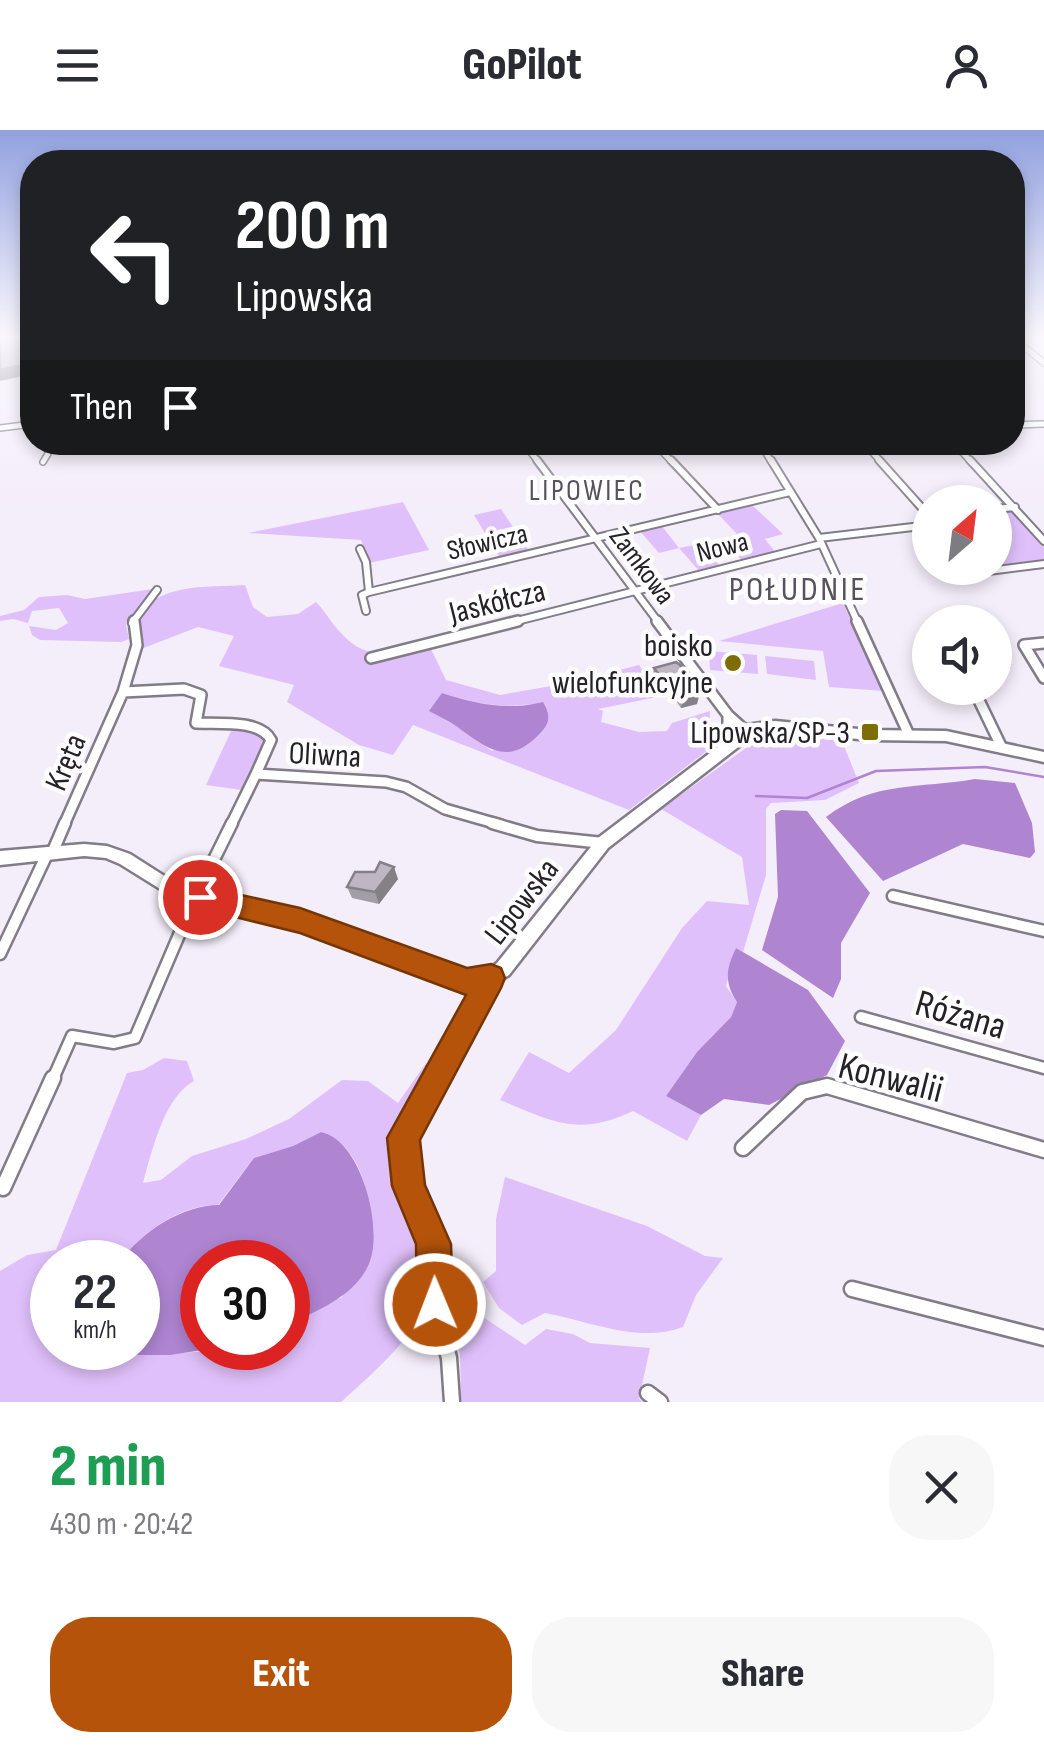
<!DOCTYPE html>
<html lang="en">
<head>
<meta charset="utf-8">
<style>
	:root { --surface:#fff; --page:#f7f7f7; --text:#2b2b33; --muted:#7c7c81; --accent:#b45309 }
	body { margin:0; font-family:"Sofia Sans Condensed",sans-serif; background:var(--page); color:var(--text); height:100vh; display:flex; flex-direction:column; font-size:38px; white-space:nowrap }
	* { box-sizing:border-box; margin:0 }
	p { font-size:32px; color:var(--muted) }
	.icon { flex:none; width:55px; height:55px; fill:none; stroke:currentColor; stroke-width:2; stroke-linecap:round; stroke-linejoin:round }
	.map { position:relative; height:1272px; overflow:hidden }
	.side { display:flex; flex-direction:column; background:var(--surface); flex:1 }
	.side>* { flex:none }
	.top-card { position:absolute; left:20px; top:20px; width:1005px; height:305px; border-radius:40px; box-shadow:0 5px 15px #0003; background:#202124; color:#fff; overflow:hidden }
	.needle { width:65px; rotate:28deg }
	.controls { position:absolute; left:912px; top:355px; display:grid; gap:20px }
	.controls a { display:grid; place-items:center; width:100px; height:100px; border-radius:50%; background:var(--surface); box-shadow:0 5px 15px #0003; font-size:50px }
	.speed { position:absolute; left:30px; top:1110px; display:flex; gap:20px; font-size:50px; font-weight:700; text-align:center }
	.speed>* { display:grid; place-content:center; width:130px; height:130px; border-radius:50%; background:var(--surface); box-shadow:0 5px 15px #0003; line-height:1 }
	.speed small { font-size:25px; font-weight:400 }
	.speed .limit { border:15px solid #d22; background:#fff; color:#111 }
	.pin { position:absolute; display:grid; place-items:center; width:85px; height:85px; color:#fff; margin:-42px; border:5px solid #fff; border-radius:50%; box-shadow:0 2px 10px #0007 }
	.me { position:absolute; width:110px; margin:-55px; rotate:359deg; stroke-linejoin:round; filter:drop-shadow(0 0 8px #0008) }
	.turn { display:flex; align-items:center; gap:35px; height:210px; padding:0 50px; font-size:45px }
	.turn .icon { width:130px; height:130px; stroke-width:2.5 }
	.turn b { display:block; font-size:70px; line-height:85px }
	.then { display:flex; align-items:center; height:95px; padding:0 50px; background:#0003; gap:20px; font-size:38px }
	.round { display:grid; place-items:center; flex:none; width:105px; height:105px; border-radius:40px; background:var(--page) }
	.summary { display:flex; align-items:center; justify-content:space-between; height:170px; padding:0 50px }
	h1 { font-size:60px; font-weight:800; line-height:75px; color:#1e9e55 }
	.button { display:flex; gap:20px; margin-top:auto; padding:20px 50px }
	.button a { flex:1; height:115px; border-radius:40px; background:var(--accent); color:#fff; font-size:40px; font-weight:800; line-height:115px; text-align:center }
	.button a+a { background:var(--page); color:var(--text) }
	header { display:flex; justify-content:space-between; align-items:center; height:130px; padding:0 50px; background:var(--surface); font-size:45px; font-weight:800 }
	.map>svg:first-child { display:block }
	.green { fill:#e0c0fb; fill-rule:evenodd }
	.water { fill:#af84d1 }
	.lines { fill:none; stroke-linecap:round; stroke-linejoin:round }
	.stream { stroke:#af84d1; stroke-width:2.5 }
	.street-far4-casing { stroke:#827c87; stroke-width:8 }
	.street-far3-casing { stroke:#827c87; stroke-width:10 }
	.street-far2-casing { stroke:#827c87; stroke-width:14 }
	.street-far1-casing { stroke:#827c87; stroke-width:15 }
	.street-casing { stroke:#827c87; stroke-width:19 }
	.secondary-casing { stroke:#827c87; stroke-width:5 }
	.street-far4 { stroke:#fff; stroke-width:5 }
	.street-far3 { stroke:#fff; stroke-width:6 }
	.street-far2 { stroke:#fff; stroke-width:9 }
	.street-far1 { stroke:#fff; stroke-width:10 }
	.street { stroke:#fff; stroke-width:14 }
	.secondary { fill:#fff; fill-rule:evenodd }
	.wall { fill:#a39da8 }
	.shaded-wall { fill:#858088 }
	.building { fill:#beb7c3; stroke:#858088; stroke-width:2.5 }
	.route { fill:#b45309; stroke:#753606; stroke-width:2.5 }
	.poi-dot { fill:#7c6d07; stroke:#fdfdfd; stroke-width:4 }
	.labels { text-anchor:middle; stroke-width:9; stroke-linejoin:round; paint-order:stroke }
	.far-street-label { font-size:28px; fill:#242226; stroke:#fdfdfd }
	.far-neighbourhood-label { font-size:30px; letter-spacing:2.5px; fill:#58525d; stroke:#fdfdfd }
	.street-label { font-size:32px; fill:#242226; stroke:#fdfdfd }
	.poi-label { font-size:32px; fill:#242226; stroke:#fdfdfd; text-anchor:end }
	.neighbourhood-label { font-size:35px; letter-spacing:2.5px; fill:#58525d; stroke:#fdfdfd }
	.near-street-label { font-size:38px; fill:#242226; stroke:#fdfdfd }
</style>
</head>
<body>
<header><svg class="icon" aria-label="menu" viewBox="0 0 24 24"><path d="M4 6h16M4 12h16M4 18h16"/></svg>GoPilot<svg class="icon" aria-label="person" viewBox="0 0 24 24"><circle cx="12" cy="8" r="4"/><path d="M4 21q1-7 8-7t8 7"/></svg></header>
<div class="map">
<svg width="1044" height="1272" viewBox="0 0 1044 1272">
	<rect width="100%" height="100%" fill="#f4edfa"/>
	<path class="green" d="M403,372L429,420L369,433L361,410L248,403Z
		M751,374L783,404L765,409L776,423L743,431L719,409L737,404L716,382Z
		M501,379L529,421L500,428L474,385Z
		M1012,380L1044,415V431L1005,437L995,426V381Z
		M661,395L679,418L699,414L720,436L700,442L679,418L659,423L639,400Z
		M245,455L253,477L267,487L298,484L316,472C326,482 331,493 341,503C366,532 398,525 430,517L446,550L500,565L574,552L639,535L658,562L657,567L598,579L603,581L601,592L639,602L667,601L672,593L710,581L708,620L629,680L413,595L393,625L359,615L287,572L294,555L219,536L234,506L198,497L141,519L144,512L135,495C152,451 206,458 245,455ZM442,563C477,574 506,580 543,572L492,621L452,593Z
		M153,459L126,495L129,509L121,512L40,510L32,505L29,496L56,500L68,493L59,478L32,481L28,493L13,489L0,491V486L24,480L39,467L67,465L85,469Z
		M843,473L884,561L829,557L823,521L719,511Z
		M709,521L757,525L758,544L710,540Z
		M765,526L814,531L816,550L767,544Z
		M232,599L254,600L266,610L242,660L206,655Z
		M774,604L842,611L859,653L825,670L771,673L766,679V745L743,822L736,818L726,856L737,872L731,887L697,922L666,966L701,985L687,1011L633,981C578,1007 553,992 500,970L529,922L569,943L616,900L682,798L707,771L749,775L742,727L661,679L757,610Z
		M164,928L187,931L194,951C164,967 152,1021 143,1053L161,1050L192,1026L246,1009L289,989L342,950L368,951L398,973L426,933L438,937L400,1001C414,1057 446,1129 420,1186C407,1214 364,1251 341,1272H0V1141L27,1125L56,1120L127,943L143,940ZM321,1002C342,1006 360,1034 365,1056C368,1073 347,1145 342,1167L288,1194V1218C230,1218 175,1225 117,1225L111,1218H52V1132H120C141,1102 182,1074 218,1075L254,1028L293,1016Z
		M505,1047L647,1096L705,1126L723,1128L696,1165L683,1197C638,1214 590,1191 545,1183L522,1195L499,1178L483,1152L496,1141V1089Z
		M471,1163L483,1187L525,1215L546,1199L573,1204L590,1213L650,1218L639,1269L643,1272H461L460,1223L446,1186Z"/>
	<path class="water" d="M442,563C477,574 506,581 543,572C549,582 551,591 543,600C510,638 489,620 456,596C448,590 438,586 429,581Z
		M975,649L1015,653L1032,693L1035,722L1030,728L963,714L883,751L826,687C875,650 919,659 975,649Z
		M781,680L807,681L870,763L841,813V849L833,868L762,820L778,767L775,684Z
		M736,818L808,860L845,911L827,945L769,975L724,969L701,985L666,966L697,922L731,887L737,872C724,852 726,839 736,818Z
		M321,1002C362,1010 385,1102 368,1136C354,1166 316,1182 288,1194V1132H202V1218H215L170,1225H117L111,1218H138V1132H120C141,1102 182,1075 219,1075L254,1028L293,1016Z"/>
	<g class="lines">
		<path class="stream" d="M756,666L807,668L876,641L985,637L1044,647"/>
		<g class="street-far4-casing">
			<path id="street-far4" d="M1012,207L1044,233
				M1012,295L1044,294
				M0,298L32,294
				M523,312L539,333
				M653,312L673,333
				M759,312L772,333
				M863,312L882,333
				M953,312L972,333
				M43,332L55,312"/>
		</g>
		<g class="street-far3-casing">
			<path id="street-far3" d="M537,330L659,493
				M671,330L718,380
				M771,330L819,408L858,493
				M879,330L930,387
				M970,330L1044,411
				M995,379L1015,377
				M819,408L930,395
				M360,419L366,432L369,462L790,362
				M970,438L981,442L1044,434
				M366,481L362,465L369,462
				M132,493L157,460
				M509,493L821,414"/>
		</g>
		<g class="street-far2-casing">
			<path id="street-far2" d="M657,491L728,585L747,602
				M857,491L909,605
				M1044,513L1024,515L1044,548
				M371,528L518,491
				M973,558L1002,618
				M123,562L184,559L201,565L196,593C217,594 260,589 271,610L256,644L386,652L406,657L445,679L501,695
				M728,585V616
				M64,695L123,562L137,515L134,491
				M231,695L256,644"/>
		</g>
		<g class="street-far1-casing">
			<path id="street-far1" d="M492,693L537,706L603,713
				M53,721L65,693
				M196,766L232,693
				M893,766L1044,801
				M0,824L48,722
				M861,887L1044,938
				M52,951L72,906L114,913L135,908L185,791L200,767
				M434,951L491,848"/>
		</g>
		<g class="street-casing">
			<path id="street" d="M436,948L403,1008L409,1057L434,1114L435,1174L449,1228L452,1272
				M743,1018L802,962L827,956L1044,1020
				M3,1058L53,948
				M852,1159L1044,1208
				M648,1263L660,1272"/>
		</g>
		<g class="secondary-casing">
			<path id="secondary" d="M775,591L869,600L946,601L1044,622V632L946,611L869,610L775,601L755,604L608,718L509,845L491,856L467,860L300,797L173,767L120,734L106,728L84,726L0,735V721L84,714L107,716L130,724L177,754L300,783L467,844L487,840L497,833L598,708L747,595Z"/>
		</g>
		<use href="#street-far4" class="street-far4"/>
		<use href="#street-far3" class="street-far3"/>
		<use href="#street-far2" class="street-far2"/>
		<use href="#street-far1" class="street-far1"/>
		<use href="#street" class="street"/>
		<use href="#secondary" class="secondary"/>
	</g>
	<path class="wall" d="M676,532L697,574L681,578L667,558L660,560L652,548L654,538Z
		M398,749L379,774L352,768L347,757Z"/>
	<path class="shaded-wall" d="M32,233V244L0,251V240Z
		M669,547L667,558L660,560L662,549Z
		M700,563L697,574L681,578L684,568Z
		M394,737L398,749L379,774L375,762Z"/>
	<path class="building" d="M0,205H25L27,211L32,210V233L0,240Z
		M676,532L680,535L700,563L684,568L669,547L662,549L654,538Z
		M380,732L394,737L375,762L347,757L355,742H375Z"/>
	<linearGradient id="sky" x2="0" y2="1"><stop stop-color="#91a1df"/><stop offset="0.54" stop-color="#faf7fd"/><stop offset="1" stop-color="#faf7fd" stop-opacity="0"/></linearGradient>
	<rect width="1044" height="383" fill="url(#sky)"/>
	<path class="route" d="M200,756L300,778L467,838L491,834L501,838L505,848L501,858L420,1010L425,1055L451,1114L453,1174L448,1187L435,1192L422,1187L417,1174L416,1114L392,1056L387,1008L466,865L300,803L191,776L187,767L191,759Z"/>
	<g class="poi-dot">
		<circle cx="733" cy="533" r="10"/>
		<rect x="860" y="592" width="20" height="20" rx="5"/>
	</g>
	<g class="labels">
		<g class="far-street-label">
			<text transform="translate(487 411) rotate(-13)" y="10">Słowicza</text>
			<text transform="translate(722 416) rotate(-14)" y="10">Nowa</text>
			<text transform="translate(643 435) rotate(53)" y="10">Zamkowa</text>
		</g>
		<g class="far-neighbourhood-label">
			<text x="587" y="370">LIPOWIEC</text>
		</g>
		<g class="street-label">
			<text transform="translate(497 471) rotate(-14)" y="11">Jaskółcza</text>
			<text transform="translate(325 624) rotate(3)" y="11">Oliwna</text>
			<text transform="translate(65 632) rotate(-67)" y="11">Kręta</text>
			<text transform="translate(521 771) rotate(-52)" y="11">Lipowska</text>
		</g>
		<g class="poi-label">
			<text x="713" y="526">boisko<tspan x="713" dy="37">wielofunkcyjne</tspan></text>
			<text x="850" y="613">Lipowska/SP-3</text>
		</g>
		<g class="neighbourhood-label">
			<text x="798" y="470">POŁUDNIE</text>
		</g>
		<g class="near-street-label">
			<text transform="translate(961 884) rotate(16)" y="13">Różana</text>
			<text transform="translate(891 947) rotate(14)" y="13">Konwalii</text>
		</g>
	</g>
</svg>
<div class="controls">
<a><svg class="needle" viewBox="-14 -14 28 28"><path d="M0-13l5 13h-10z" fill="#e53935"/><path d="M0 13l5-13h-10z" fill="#7c7c81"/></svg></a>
<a><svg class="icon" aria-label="sound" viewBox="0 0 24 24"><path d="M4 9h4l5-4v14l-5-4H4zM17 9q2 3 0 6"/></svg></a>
</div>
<div class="speed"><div>22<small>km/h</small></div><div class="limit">30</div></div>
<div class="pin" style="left:200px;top:767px;background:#d93025"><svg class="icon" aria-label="arrive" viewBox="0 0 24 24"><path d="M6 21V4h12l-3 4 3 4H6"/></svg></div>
<svg class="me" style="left:435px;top:1174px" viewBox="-20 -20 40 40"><circle r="17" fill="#b45309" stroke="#fff" stroke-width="3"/><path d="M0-11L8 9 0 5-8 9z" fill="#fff"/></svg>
<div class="top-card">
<div class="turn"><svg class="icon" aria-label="left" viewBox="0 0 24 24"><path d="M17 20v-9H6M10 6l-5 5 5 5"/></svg><div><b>200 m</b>Lipowska</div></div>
<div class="then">Then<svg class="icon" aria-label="arrive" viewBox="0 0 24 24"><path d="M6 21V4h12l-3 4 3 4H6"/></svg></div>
</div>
</div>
<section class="side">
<div class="summary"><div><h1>2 min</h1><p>430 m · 20:42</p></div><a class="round"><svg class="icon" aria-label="close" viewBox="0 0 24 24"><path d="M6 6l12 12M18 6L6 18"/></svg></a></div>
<div class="button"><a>Exit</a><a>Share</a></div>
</section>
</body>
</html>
